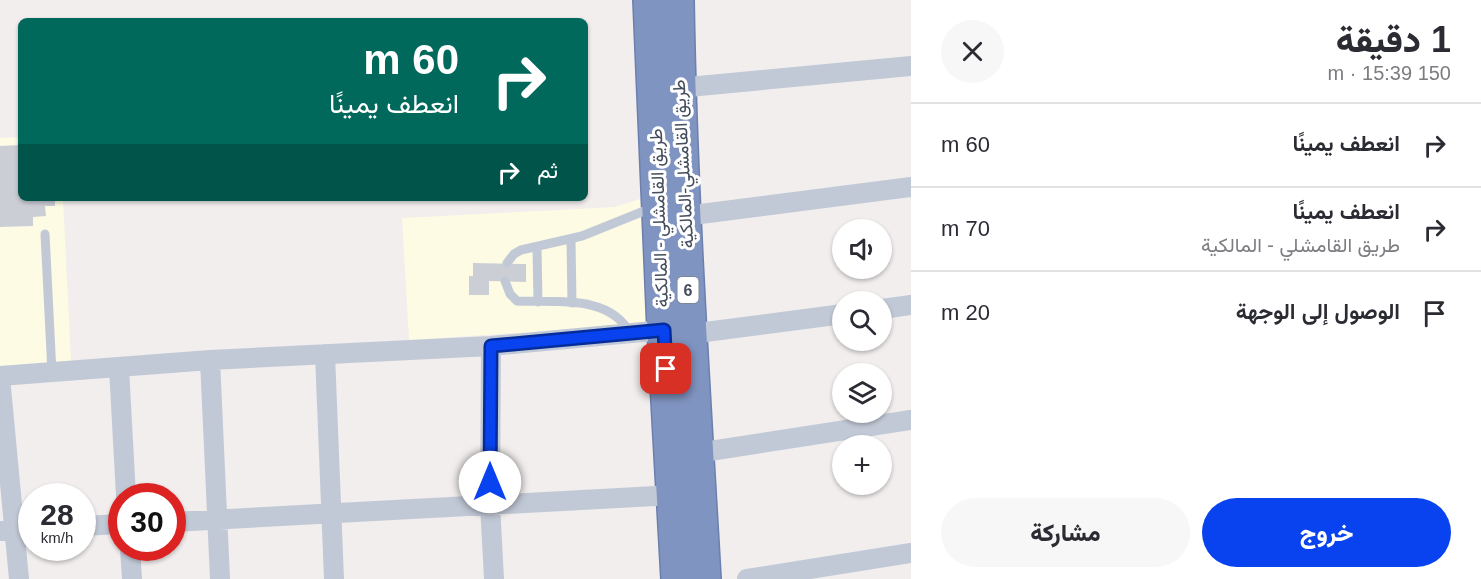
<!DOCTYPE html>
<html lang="ar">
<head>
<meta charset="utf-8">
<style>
	:root { --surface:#fff; --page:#f7f7f7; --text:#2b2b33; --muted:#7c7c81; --line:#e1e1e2; --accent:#0843ef }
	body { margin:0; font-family:Arial,Vazirmatn,sans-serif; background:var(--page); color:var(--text); direction:rtl; height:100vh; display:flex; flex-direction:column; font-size:22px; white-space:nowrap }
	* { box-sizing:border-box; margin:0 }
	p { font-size:20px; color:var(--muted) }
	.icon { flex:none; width:33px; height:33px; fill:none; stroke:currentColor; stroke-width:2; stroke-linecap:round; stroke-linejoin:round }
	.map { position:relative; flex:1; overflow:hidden; direction:ltr }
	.sheet { display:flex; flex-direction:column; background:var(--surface); width:570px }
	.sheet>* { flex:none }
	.banner { position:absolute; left:18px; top:18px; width:570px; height:183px; border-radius:9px; box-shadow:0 2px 4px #0004; direction:rtl; background:#00695c; color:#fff; overflow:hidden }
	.fabs { position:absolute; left:832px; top:219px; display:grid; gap:12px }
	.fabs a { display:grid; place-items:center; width:60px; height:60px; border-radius:50%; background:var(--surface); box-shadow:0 2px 4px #0004; font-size:30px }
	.speed { position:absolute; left:18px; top:483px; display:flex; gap:12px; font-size:30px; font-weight:700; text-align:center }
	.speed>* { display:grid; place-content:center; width:78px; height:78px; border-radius:50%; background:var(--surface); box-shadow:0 2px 4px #0004; line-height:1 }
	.speed small { font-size:15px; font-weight:400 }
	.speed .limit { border:9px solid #d22; background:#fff; color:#111 }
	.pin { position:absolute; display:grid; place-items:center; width:51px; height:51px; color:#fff; margin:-26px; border-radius:12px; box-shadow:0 3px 9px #0006 }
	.me { position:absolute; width:66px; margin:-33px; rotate:0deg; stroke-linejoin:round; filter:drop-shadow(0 0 4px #0008) }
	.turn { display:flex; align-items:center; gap:21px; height:126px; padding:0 30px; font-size:27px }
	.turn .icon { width:78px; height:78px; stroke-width:2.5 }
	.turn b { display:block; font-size:42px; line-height:51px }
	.then { display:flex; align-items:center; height:57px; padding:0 30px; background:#0003; gap:12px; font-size:22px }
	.round { display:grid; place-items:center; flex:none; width:63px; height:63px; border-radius:32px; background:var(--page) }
	.summary { display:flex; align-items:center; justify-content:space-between; height:102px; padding:0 30px }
	h1 { font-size:36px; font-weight:800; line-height:45px }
	.button { display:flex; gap:12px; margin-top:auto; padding:12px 30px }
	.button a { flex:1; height:69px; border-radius:36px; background:var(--accent); color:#fff; font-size:24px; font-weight:800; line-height:69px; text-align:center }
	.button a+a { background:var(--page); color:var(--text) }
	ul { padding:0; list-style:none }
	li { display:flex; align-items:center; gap:18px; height:84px; padding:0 30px; border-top:2px solid var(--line) }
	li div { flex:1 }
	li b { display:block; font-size:22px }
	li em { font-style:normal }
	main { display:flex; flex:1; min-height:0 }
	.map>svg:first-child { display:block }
	.commercial { fill:#fdfbe4 }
	.building { fill:#ccced6 }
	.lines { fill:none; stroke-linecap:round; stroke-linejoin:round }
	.highway-casing { stroke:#6c7fad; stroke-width:36 }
	.lane { stroke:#c2c9d6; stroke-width:9 }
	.street { stroke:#c2c9d6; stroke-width:20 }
	.highway { stroke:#8094c1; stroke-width:33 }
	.route-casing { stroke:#052c9b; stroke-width:15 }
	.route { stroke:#0843ef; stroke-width:10 }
	.labels { text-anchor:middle; stroke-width:6; stroke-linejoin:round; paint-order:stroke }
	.shield { fill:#fff; stroke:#7c828e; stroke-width:1.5 }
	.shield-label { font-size:16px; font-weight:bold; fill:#444d5d }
	.street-label { font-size:18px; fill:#444d5d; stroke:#fff }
</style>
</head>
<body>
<main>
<section class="sheet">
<div class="summary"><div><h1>1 دقيقة</h1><p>150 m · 15:39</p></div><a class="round"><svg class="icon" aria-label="close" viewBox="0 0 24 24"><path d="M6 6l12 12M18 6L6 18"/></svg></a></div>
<ul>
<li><svg class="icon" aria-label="right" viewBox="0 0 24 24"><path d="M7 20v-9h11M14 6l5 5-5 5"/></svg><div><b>انعطف يمينًا</b></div><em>60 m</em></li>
<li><svg class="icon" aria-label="right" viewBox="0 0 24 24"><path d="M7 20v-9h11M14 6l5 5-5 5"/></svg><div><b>انعطف يمينًا</b><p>طريق القامشلي - المالكية</p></div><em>70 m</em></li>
<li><svg class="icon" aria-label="arrive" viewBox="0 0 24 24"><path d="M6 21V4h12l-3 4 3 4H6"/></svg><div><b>الوصول إلى الوجهة</b></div><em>20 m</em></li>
</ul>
<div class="button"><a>خروج</a><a>مشاركة</a></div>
</section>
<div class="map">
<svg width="911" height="579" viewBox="0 0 911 579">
	<rect width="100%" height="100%" fill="#f1eeed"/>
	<path class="commercial" d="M21,137V198H63L71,361L0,366V138Z
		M643,198L651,324L409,340L402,218L615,207Z"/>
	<path class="building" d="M21,145V198H55V206H45L46,216L33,217V226L0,227V146Z
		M473,263L526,264V282L489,281V295H469V276H473Z"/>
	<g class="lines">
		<g class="highway-casing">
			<path id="highway" d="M650,0L664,330L678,579
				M677,0C680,193 693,386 704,579"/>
		</g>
		<path class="lane" d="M45,234L52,373
			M571,240L572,303
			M537,247L538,302
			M507,263L514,254L521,250L582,236L654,207
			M505,281L510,294L517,301C556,303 609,294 630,333"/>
		<path class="street" d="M678,88L911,66
			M685,216L911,187
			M882,309L911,305
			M690,334L843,314
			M491,346L490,504L494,579
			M325,354L334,579
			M210,360L220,579
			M119,368L126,496
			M0,376L210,360L491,346L664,330
			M0,377L19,579
			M697,453L911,420
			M172,522C340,514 507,503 674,495
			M82,526L122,524
			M0,531L32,529
			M130,548L132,579
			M747,579L911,553"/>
		<use href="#highway" class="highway"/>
	</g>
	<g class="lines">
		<g class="route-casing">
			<path id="route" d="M490,482L491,346L664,330L666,369"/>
		</g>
		<use href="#route" class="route"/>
	</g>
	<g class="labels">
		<rect class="shield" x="677.5" y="277" width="21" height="26" rx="4.5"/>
		<g class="shield-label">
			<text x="688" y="296">6</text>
		</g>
		<g class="street-label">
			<text transform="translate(683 164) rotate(-93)" y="6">طريق القامشلي-المالكية</text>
			<text transform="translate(659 218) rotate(-92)" y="6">طريق القامشلي - المالكية</text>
		</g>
	</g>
</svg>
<div class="fabs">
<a><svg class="icon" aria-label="sound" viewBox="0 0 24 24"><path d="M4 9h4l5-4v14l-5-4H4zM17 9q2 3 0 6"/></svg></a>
<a><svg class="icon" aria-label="search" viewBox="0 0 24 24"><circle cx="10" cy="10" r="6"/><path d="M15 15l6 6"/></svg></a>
<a><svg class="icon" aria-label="layers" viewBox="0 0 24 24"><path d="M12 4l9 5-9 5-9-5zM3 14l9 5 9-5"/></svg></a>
<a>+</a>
</div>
<div class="speed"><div>28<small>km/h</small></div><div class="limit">30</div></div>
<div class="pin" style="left:666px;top:369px;background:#d93025"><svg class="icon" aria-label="arrive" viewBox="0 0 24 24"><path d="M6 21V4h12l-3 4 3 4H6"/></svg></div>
<svg class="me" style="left:490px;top:482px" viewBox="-20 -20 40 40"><circle r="19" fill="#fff"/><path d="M0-13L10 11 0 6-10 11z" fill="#0843ef"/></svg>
<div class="banner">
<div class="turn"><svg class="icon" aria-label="right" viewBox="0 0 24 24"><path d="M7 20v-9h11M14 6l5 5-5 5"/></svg><div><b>60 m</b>انعطف يمينًا</div></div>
<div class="then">ثم<svg class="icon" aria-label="right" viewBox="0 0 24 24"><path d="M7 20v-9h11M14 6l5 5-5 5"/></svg></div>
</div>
</div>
</main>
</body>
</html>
